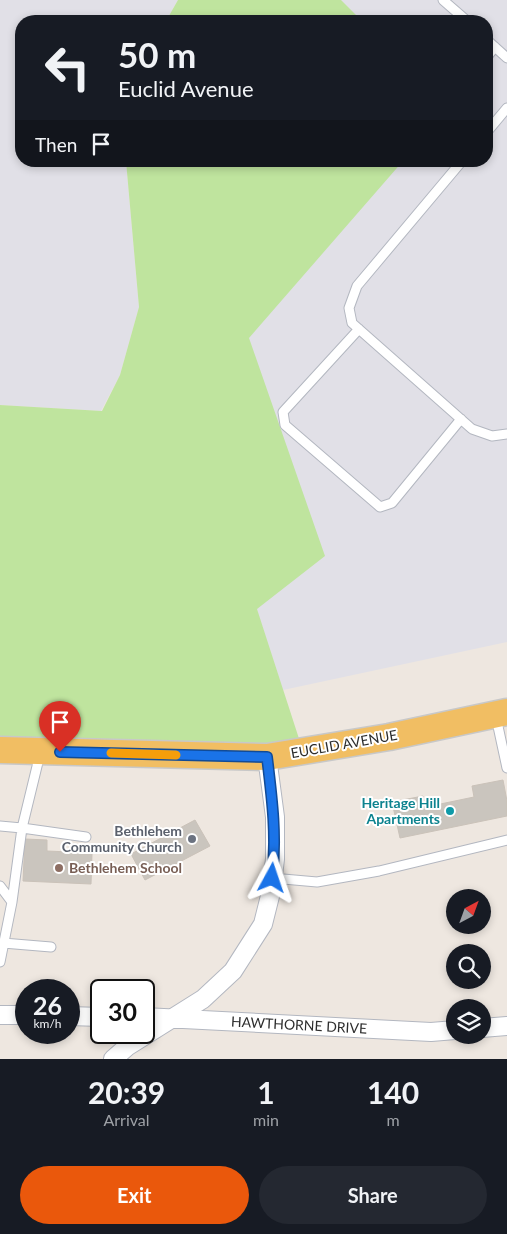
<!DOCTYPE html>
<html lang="en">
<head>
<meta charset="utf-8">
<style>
	:root { --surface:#171b24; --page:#242831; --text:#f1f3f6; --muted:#9ea1a6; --accent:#ea580c }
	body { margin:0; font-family:Lato,sans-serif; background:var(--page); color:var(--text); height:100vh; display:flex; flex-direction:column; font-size:19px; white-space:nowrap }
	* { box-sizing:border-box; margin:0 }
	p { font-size:16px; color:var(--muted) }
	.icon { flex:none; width:28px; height:28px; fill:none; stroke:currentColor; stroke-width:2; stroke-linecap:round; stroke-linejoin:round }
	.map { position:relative; height:1059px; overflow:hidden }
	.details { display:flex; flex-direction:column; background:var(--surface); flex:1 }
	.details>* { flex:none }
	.hud { position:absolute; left:15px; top:15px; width:478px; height:152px; border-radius:20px; box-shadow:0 2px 8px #0003; background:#171b24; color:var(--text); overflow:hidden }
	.needle { width:32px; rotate:41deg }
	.tools { position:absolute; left:446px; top:889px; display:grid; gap:10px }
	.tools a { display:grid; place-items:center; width:45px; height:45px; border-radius:50%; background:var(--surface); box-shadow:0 2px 8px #0003; font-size:25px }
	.speed { position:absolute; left:15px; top:979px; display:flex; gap:10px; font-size:25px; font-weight:700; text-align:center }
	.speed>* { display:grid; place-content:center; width:65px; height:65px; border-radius:50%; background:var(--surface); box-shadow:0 2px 8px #0003; line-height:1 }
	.speed small { font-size:12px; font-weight:400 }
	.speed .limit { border:2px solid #111; border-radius:8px; background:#fff; color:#111 }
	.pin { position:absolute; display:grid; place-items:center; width:42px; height:42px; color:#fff; margin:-51px -21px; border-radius:50% 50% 50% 0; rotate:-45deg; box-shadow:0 0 5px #0007 }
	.pin .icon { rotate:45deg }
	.me { position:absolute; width:55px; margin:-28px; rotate:5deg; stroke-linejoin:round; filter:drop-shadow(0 0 4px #0008) }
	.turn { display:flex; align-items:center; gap:18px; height:105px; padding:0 20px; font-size:22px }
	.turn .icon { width:65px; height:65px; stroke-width:2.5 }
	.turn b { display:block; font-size:35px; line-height:42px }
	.then { display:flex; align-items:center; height:48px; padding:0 20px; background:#0003; gap:10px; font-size:19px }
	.eta { display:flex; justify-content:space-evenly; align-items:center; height:85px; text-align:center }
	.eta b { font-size:30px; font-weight:700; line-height:35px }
	.button { display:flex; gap:10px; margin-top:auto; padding:10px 20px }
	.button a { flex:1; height:58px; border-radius:30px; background:var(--accent); color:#fff; font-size:20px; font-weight:700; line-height:58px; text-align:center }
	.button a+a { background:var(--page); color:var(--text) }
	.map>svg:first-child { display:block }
	.industrial { fill:#e1e0e7 }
	.green { fill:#bfe49e }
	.building { fill:#cac5be; stroke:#cac2b9 }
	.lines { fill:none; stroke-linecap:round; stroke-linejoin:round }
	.service-casing { stroke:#b3b7c0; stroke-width:11 }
	.minor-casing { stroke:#b3b7c0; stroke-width:20 }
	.primary-casing { stroke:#c8c8c8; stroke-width:29 }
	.service { stroke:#fff; stroke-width:9 }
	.minor { stroke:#fff; stroke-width:18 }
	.primary { stroke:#f1be63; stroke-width:26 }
	.route-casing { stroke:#114b97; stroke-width:12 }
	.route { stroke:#1a73e8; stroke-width:9 }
	.slow { stroke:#f59e0b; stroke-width:9 }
	.culture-dot { fill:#0f9aa8; stroke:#fff; stroke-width:2 }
	.worship-dot { fill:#6b7280; stroke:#fff; stroke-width:2 }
	.education-dot { fill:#8d6e63; stroke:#fff; stroke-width:2 }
	.labels { text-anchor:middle; stroke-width:4; stroke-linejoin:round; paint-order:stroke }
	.street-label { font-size:14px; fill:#2d2d2d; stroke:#fff }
	.culture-label { font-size:14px; font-weight:bold; fill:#0d838f; stroke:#fff; text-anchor:end }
	.worship-label { font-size:14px; font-weight:bold; fill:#5b616d; stroke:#fff; text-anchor:end }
	.education-label { font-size:14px; font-weight:bold; fill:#785e54; stroke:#fff; text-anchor:start }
</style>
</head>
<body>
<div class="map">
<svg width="507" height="1059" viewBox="0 0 507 1059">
	<rect width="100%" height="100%" fill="#eee7e0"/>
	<path class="industrial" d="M0,0H178L166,21H21V161H126L139,307L120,375L101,411L0,405Z
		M264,0H507V642L283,690L184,386L189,161H486V21H252Z"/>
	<path class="green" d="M178,0H341L362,21H166Z
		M126,161H403L249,338L325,556L257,609L303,751L0,750V405L102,411L120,375L139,307Z"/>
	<path class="building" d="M503,780L507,801V816L400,838L392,802L423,796L426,807L474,797L472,786Z
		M195,820L210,846L145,880L131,854Z
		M25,839L47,840V851L92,853L91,884L23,881Z"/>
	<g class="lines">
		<g class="service-casing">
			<path id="service" d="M443,0L467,21
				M486,39L507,58
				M486,58L495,47
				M486,133L507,108
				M462,161L357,286L349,308L352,323L472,429L492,436L507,434
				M359,329L283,412L285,425L380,507L392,503L461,419
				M496,717L507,768
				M0,826L22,828L40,754
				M272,878L317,882L379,871L507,840
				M0,886L12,902
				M3,943L51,947
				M0,962L12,902L22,828L86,837"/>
		</g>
		<g class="minor-casing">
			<path id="minor" d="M0,1015H26
				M69,1016L101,1017
				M144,1017L431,1032L455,1030
				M482,1028L507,1026
				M113,1059L128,1046L203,999L233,971L263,924L271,892L275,859V817L267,757"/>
		</g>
		<g class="primary-casing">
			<path id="primary" d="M0,750L267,757L389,737L507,712"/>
		</g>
		<use href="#service" class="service"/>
		<use href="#minor" class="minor"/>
		<use href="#primary" class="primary"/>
	</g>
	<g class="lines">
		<g class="route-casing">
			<path id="route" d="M60,752L267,757C272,798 277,837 272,878"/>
		</g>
		<use href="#route" class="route"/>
		<path class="slow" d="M111,753L176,755"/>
	</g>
	<circle class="culture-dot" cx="450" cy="811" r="5"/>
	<circle class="worship-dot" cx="192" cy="839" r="5"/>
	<circle class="education-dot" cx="59" cy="868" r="5"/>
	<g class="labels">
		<g class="street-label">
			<text transform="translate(344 744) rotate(-10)" y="5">EUCLID AVENUE</text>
			<text transform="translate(299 1025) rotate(3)" y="5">HAWTHORNE DRIVE</text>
		</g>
		<g class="culture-label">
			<text x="440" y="808">Heritage Hill<tspan x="440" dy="16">Apartments</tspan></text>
		</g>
		<g class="worship-label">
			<text x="182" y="836">Bethlehem<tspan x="182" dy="16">Community Church</tspan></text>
		</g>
		<g class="education-label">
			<text x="69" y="873">Bethlehem School</text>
		</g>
	</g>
</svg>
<div class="tools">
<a><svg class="needle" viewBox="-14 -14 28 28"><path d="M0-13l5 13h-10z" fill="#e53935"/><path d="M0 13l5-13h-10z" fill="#9ea1a6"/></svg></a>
<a><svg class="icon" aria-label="search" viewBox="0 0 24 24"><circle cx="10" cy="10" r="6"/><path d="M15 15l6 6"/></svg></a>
<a><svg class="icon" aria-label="layers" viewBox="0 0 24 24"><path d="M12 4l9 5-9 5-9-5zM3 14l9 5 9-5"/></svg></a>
</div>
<div class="speed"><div>26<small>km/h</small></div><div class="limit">30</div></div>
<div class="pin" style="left:60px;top:752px;background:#d93025"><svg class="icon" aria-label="arrive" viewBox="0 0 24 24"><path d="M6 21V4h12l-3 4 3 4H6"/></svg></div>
<svg class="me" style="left:272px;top:878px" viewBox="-20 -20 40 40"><path d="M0-17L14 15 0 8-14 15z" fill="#1a73e8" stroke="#fff" stroke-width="4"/></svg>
<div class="hud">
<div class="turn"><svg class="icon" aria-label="left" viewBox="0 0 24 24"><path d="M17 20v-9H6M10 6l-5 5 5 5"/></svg><div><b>50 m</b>Euclid Avenue</div></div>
<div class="then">Then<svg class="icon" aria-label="arrive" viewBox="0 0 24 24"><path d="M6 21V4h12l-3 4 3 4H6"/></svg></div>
</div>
</div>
<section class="details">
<div class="eta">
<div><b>20:39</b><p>Arrival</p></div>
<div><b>1</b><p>min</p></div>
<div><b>140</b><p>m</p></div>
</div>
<div class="button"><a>Exit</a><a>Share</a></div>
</section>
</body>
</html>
